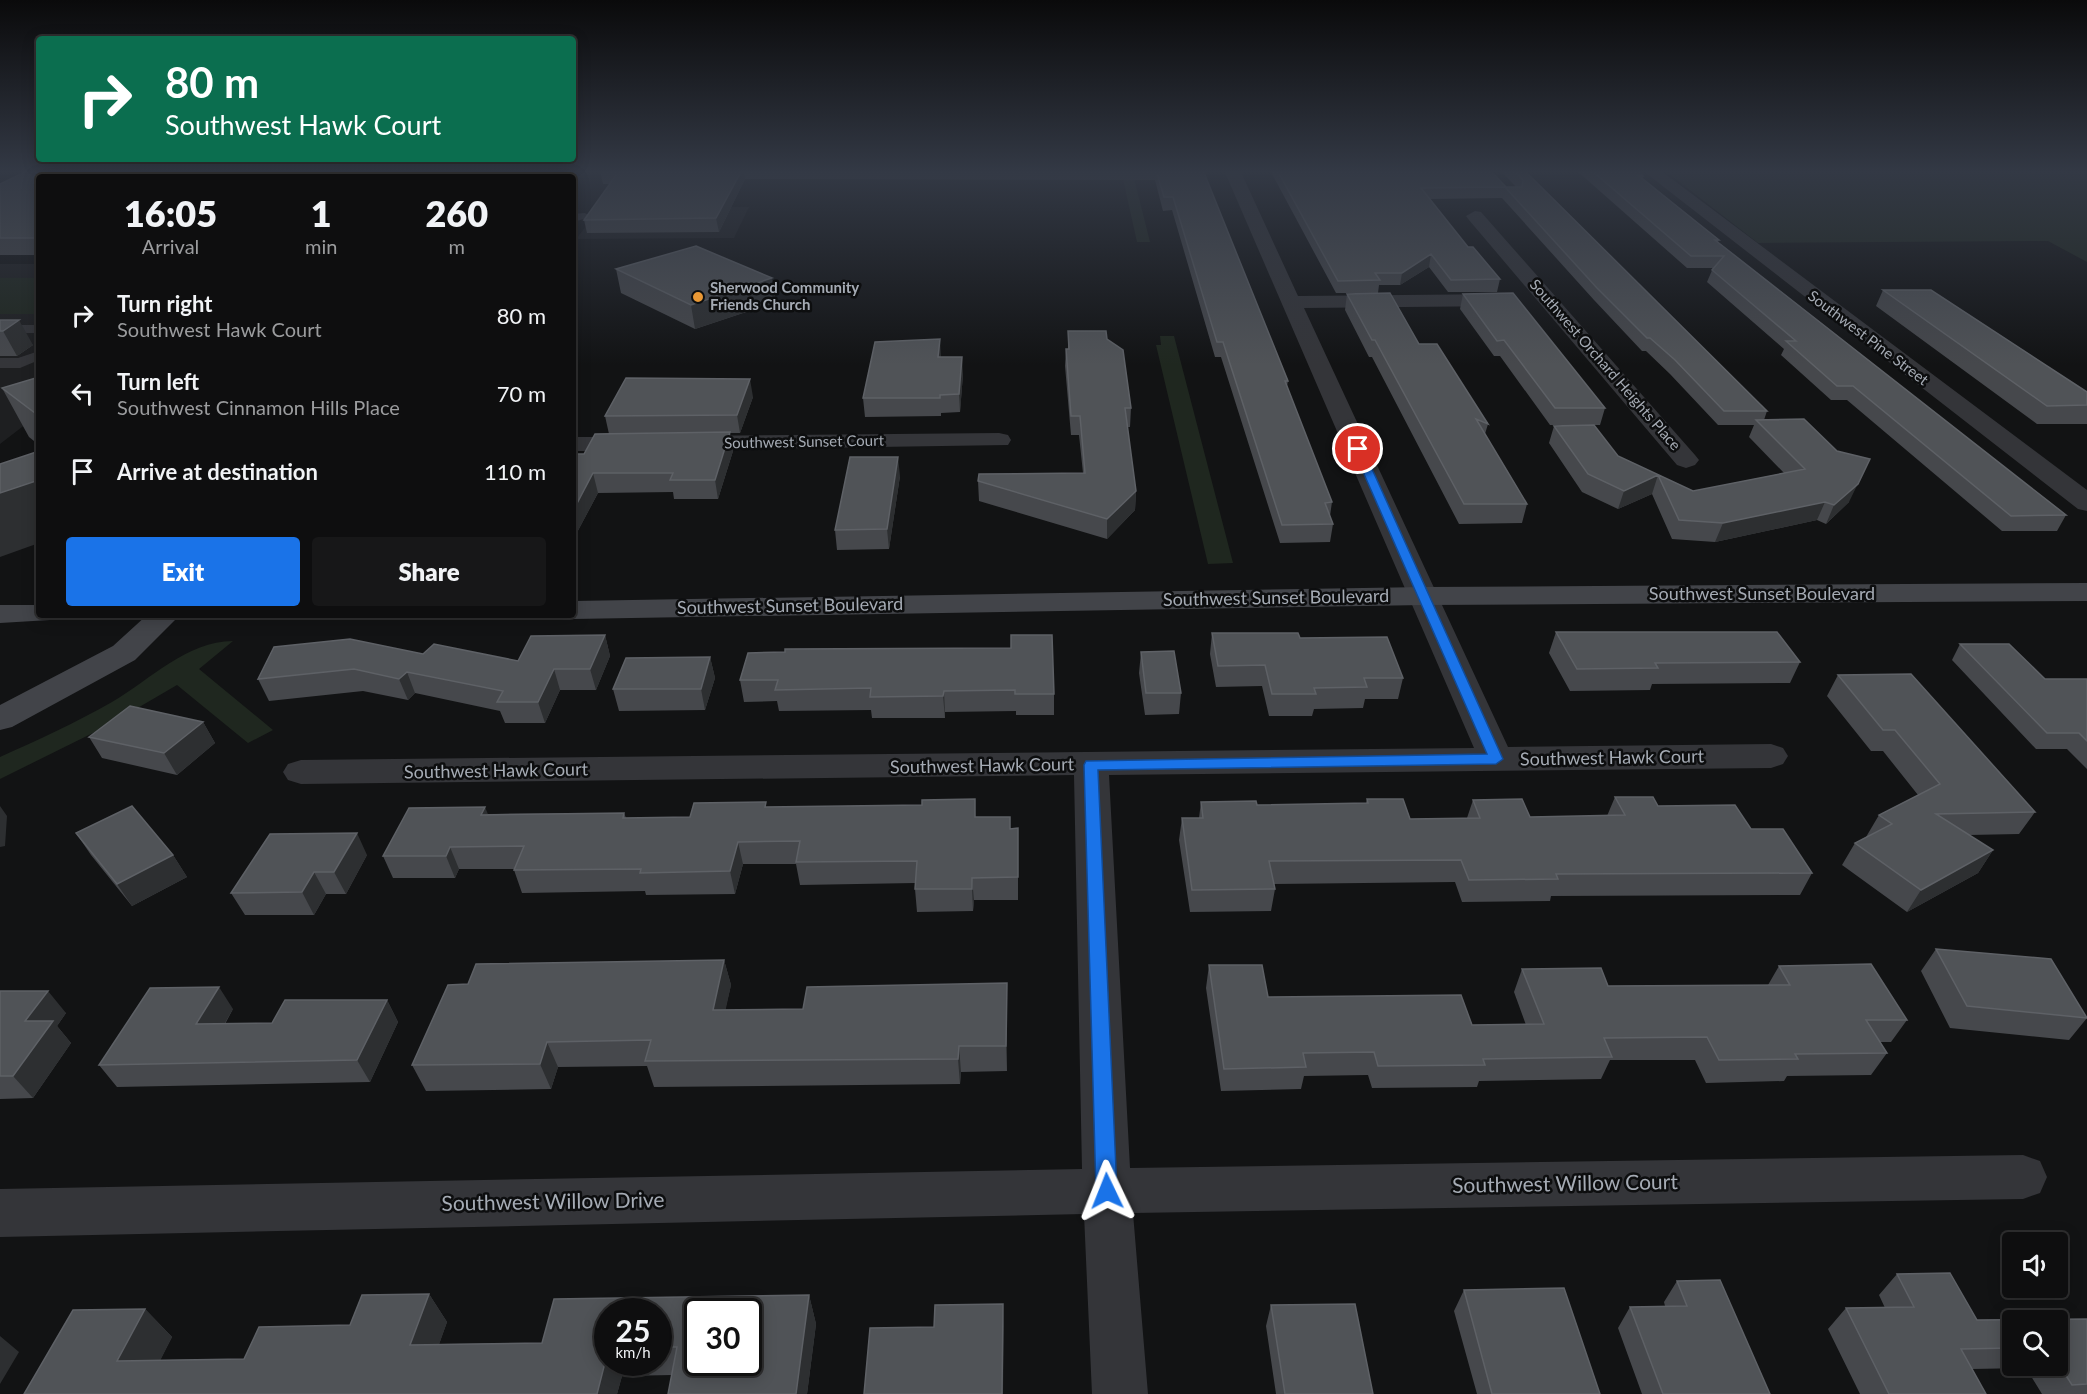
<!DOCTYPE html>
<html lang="en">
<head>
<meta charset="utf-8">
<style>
	:root { --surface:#0e0e0f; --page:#171718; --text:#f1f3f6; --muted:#9b9c9e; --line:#2e2e2f; --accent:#1a73e8 }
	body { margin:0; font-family:Lato,sans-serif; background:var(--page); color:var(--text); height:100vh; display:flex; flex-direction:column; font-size:22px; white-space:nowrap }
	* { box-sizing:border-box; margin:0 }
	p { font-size:20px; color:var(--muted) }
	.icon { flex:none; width:33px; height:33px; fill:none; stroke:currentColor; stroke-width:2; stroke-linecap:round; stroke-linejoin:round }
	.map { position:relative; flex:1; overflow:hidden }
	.side { position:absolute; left:36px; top:174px; width:540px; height:444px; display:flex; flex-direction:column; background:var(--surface); border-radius:6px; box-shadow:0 3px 15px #0003,0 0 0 2px var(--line) }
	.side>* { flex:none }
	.top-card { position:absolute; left:36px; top:36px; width:540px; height:126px; border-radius:6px; box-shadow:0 3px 15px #0003,0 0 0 2px var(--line); background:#0b6e4f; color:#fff; overflow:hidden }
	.tools { position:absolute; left:2002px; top:1232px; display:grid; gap:12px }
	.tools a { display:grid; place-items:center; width:66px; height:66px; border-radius:6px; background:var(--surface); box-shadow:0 3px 15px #0003,0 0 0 2px var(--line); font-size:30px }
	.speed { position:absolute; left:594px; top:1298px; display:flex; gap:12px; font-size:30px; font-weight:700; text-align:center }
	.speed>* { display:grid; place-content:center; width:78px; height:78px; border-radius:50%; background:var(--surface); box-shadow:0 3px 15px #0003,0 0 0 2px var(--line); line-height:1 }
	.speed small { font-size:15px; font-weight:400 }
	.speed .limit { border:3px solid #111; border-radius:9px; background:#fff; color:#111 }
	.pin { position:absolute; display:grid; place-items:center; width:51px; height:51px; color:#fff; margin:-26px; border:3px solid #fff; border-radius:50%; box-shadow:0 2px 6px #0007 }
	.me { position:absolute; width:66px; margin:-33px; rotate:358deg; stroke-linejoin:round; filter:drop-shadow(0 0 4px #0008) }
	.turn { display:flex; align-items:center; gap:21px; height:126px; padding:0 30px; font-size:27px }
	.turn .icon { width:78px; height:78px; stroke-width:2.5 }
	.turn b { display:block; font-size:42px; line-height:51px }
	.eta { display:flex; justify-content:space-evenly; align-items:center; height:102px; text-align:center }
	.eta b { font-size:36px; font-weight:800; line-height:42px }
	.primary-button { display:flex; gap:12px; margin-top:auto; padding:12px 30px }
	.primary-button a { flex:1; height:69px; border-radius:6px; background:var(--accent); color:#fff; font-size:24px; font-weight:800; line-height:69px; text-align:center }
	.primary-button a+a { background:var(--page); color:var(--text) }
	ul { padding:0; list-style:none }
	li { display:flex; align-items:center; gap:18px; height:78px; padding:0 30px }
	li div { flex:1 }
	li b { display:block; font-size:22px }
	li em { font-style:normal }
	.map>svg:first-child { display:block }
	.built { fill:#1e1f21 }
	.green { fill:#1f271f }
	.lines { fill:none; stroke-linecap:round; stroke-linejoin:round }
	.lane { fill:#343539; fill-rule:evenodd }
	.street { fill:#343539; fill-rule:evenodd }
	.secondary { fill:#424449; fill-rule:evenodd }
	.wall { fill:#46484c; fill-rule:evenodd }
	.shaded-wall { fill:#2d2f31 }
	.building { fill:#505357; stroke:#5e6166; stroke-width:1.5; fill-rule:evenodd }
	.route { fill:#1a73e8; stroke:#114b97; stroke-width:1.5 }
	.poi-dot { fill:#e99835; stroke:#0d0e0f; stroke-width:2 }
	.labels { text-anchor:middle; stroke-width:5; stroke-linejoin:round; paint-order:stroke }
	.far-poi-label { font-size:15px; font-weight:bold; fill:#a5abb4; stroke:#0d0e0f; text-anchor:start }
	.far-street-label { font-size:15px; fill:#a5abb4; stroke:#0d0e0f }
	.street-label { font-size:18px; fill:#a5abb4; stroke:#0d0e0f }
	.near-street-label { font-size:21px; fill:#a5abb4; stroke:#0d0e0f }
</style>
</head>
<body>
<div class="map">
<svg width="2087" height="1394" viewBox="0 0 2087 1394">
	<rect width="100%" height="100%" fill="#121314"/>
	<path class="built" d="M601,207H749L734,238L576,239Z
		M0,264H39V414L0,444Z"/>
	<path class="green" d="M1121,170H1132L1150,242H1137Z
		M1664,170H2087V262L2048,241L1758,243Z
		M0,278H39V314H0Z
		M1160,336H1174L1233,563L1208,564L1156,345H1161Z
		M233,641L199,669L273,730L248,743L177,685L105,727L0,779V757C38,740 75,723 112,702C150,680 187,641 233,641Z"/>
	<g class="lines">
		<path class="lane" d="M573,214L585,213L591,217L573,222Z
			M0,325H39V333H0Z
			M39,351V360L20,368H0V358H18Z"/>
		<path class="street" d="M1224,170H1240L1298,296L1507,294L1514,296L1517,300L1514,304L1507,306L1304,308L1508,747L1771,744L1783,748L1788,756L1783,764L1771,768L1109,775L1130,1168L2023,1155L2040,1161L2047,1177L2040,1193L2023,1199L1133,1213L1148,1394H1092L1084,1214L0,1237V1189L1082,1169L1074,775L301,784L288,780L283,772L288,764L301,760L1474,748Z
			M1642,170H1660L2087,490V511L2078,509Z
			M1475,211L1481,212L1695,455L1699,460L1695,465L1686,468L1677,465L1469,220L1466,216Z
			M999,433L1008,435L1011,440L1008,445L688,450L679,448L676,443L679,438L688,436Z
			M573,437H634L643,439L646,444L643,449L634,451H573Z"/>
		<path class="secondary" d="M555,170H572L566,177H549Z
			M2087,583V601L1425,605L573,619L561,615H573V601L1425,587Z
			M0,605H39V615H53L50,620L0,623Z
			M147,615H180L135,660L12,727L0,730V705L113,646Z"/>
	</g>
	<path class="wall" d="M29,170H528L521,177H39V255H0V184Z
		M601,170H1203L1288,381L1287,386L1332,502L1330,516L1333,524L1330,542L1280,543L1221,357H1215L1172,210L1163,211L1155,180L745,179L719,232L587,233L584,220L610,184H603L600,171Z
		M1272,170H1490L1506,187H1516L1500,170H1524L1767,411L1764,420L1849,502L1826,524L1817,520L1715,542L1672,539L1652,494L1618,509L1582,492L1549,443L1554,426L1693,491L1784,473L1749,437L1754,425H1718L1670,374L1646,351H1642L1594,300L1502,198L1430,199L1468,247L1500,279L1497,292H1448L1429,267L1400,285H1379L1378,293H1336L1271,172Z
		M1576,170H1637L1643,176V178L1719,240L1718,242L2066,515L2057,531H2002L1847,400H1831L1781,355L1784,349L1707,282L1713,268H1687Z
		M616,269L776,302L695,329L621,293Z
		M1883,290L2087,392V424H2037L1876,306Z
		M1347,294L1419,344L1488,424L1485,434L1527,504L1522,523L1459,524L1372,357H1369L1345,310Z
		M1463,294L1605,408L1600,425H1550L1500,356H1494L1460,309Z
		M0,320L33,345L17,356H0Z
		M1068,331L1107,339L1131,408L1130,427H1127L1136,491L1135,510L1107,539L979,501L978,481L1083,473L1079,435H1071L1065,366L1066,349H1068Z
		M941,357L963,374L960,412L941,413V416L865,417L863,398Z
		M39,377V445L29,437L2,388Z
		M753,397L740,433H730L733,451L718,499H674L673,492L598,493L573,540V454H584L609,434L605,416Z
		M900,476L889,549L837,550L835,530Z
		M1556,632L1800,662L1790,683L1652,684L1650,690L1570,691L1549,653Z
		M1212,633L1300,638L1403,678L1398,699H1365L1363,708L1314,709L1312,716H1269L1262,686L1216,687L1210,654Z
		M605,635L610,656L596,690H560L545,723H505L500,711L415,693L408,700L363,691L269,701L258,679L423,654L518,661Z
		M1960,644L2045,679H2087V769L2067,749H2036L1952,660Z
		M785,652L1054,694V715H1016V711L945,712V718H872L871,710L779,711L777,701L744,702L740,680Z
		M1141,652L1181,693L1179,714L1145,715L1139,673Z
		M710,657L715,678L705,710L619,711L613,689Z
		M1838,675L2035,812L2019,834L1969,835L1993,850L1978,873L1907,912L1842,865L1855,843L1866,837L1879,815L1918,795L1883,751H1871L1827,696Z
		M203,722L215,743L177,775L102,758L89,737Z
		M1615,797L1658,806L1751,829L1812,873L1800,895L1551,896L1550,901L1462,902L1455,882L1274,884L1275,889L1271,911L1190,912L1179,840L1182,818H1199L1201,802L1257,805L1366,803L1367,799L1410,819L1467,818L1473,800L1530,817L1607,816Z
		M767,807L976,817L1010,829L1018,828V900H974L973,911L917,912L915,889V883L800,885L796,864H743L735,894L646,895L645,891L522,893L514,870V869H459L455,878H393L383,856L488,814L624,813L626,818L690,817Z
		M76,833L173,855L187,877L132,906L91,855Z
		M367,855L346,894H326L314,915H245L231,893Z
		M1936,949L2087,1018L2069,1040L1950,1028L1921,971Z
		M724,960L731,985L725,1010L803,1009L1007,983V1071L961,1072L960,1084L654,1087L647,1066L558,1067L551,1089L426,1091L412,1065L468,984Z
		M1209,965L1268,997L1472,1025H1526L1514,992L1522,969L1608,986L1768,985L1779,966L1907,1020L1891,1042H1880L1887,1053L1871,1075L1787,1076L1784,1081L1706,1083L1695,1060H1610L1601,1079L1479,1081L1477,1087L1372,1088L1368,1075L1304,1076L1301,1089L1221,1091L1206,988Z
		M0,991L66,1013L57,1026L71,1043L33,1098L0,1099Z
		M387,1000L398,1022L370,1082L117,1087L99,1065L233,1009L225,1024L272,1023Z
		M1897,1274L1977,1320L2087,1319V1394H2042L2026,1368L1972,1369L1986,1394H1860L1828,1329L1846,1308H1885L1879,1295ZM2013,1320H2058V1365H2013Z
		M1677,1281L1770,1394H1642L1618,1328L1630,1307L1665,1306L1664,1302Z
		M1464,1290L1600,1394H1477L1454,1311Z
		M429,1294L447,1322L439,1344L542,1343L554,1299L809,1295L816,1324L807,1394H668L672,1375L622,1376L617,1394H24L73,1310L145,1309L172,1337L160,1360L244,1359L259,1327L350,1325L362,1295ZM608,1311H658V1362H608ZM698,1311H748V1362H698Z
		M1271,1305L1373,1394H1276L1266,1326Z"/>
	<path class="shaded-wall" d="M509,170H528L521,177H501Z
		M742,170H744L745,179L719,232L716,218Z
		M1431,254L1429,267L1400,285L1402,273Z
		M772,278L776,302L695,329L691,305Z
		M19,320L33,345L17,356L3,331Z
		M940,339L941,357H938Z
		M962,357L963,374L960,412L959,394Z
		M750,379L753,397L740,433L737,415Z
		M730,432L733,451L718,499L715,480Z
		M898,457L900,476L889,549L887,529Z
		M1870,459L1849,502L1826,524L1834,505Z
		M593,473L598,493L573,540V511Z
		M1658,475L1652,494L1618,509L1624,491Z
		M39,480V543L0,557V493Z
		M1136,491L1135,510L1107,539V519Z
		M1825,502L1817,520L1715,542L1723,523Z
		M605,635L610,656L596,690L590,669Z
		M710,657L715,678L705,710L701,689Z
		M554,669L560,690L545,723L538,702Z
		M407,672L415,693L408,700L399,679Z
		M944,691L945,712V718L943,696Z
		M203,722L215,743L177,775L164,753Z
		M0,806L7,816L5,846L0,847Z
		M485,807L494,829L481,815Z
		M357,833L367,855L346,894L334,872Z
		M738,842L743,864L735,894L730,871Z
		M450,847L459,869L455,878L446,856Z
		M1993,850L1978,873L1907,912L1921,890Z
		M173,855L187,877L132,906L117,884Z
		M314,872L326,894L314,915L302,892Z
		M972,878L974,900L973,911L972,889Z
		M724,960L731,985L720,1036L713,1010Z
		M1007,983V1071L1006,1046Z
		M219,987L233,1009L211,1047L196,1024Z
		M48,991L66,1013L57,1026L71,1043L33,1098L13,1076L25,1021Z
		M387,1000L398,1022L370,1082L357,1060Z
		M547,1042L558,1067L551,1089L540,1064Z
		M959,1046L961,1072L960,1084L958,1059Z
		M429,1294L447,1322L429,1373L410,1345Z
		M809,1295L816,1324L807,1394H796Z
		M1003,1304L1004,1325L1003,1394H1002Z
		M145,1309L172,1337L146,1389L117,1361Z
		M0,1336L19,1352L0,1384Z
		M608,1351V1362H615L622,1376L617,1394H597Z"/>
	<path class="building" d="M29,170H509L501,177H39V238H0V184Z
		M601,170H742L716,218L584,220L619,171H600Z
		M1156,170H1203L1288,381H1285L1332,502L1325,503L1333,524L1282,525L1223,342H1217L1173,197H1164Z
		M1277,170H1490L1506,187H1522L1523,180L1513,170H1524L1767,411H1724L1675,360L1650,338H1647L1597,288L1505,187L1421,188L1468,247H1473L1500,279L1451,280L1431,254L1402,273H1375L1380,280L1338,281Z
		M1591,170H1637L1643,176H1639L1719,240H1715L2066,515L2011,516L1853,386H1837L1786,341H1796L1712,270L1724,256H1691Z
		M696,246L772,278L691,305L616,269Z
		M1883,290H1931L2087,392V405L2047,406Z
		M1390,293L1419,344H1437L1488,424L1476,419L1527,504H1464L1375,340H1372L1347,294Z
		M1513,293L1605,408H1555L1504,340L1497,341L1463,294Z
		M0,320H19L3,331H0Z
		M1068,331H1106L1107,339L1123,350L1131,408H1125L1136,491L1107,519L978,481L979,474L1085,473L1080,416H1071L1066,349H1069Z
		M940,339L938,357H962L959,394L940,395V398H863L875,342Z
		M39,377V416L2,388Z
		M626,378L750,379L737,415L605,416Z
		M1804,419L1837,451L1870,459L1858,484L1834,505L1825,502L1723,523L1679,520L1658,475L1624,491L1588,474L1554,426L1594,425L1618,456L1693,491L1805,469L1756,420Z
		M730,432L715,480H670L673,473H593L573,511V454H584L595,434Z
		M39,451V480L0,493V464Z
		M850,457H898L887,529L835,530Z
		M1556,632H1777L1800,662L1655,663L1658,668L1577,669Z
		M1212,633H1298L1300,638L1387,637L1403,678H1364L1367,687L1314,688L1316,694H1272L1265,665L1218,666Z
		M605,635L590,669H554L538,702H497L503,691L407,672L399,679L354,669L258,679L274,647L350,639L423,654L434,644L518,661L531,636Z
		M1011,635H1052L1054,694H1015V690L944,691L943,696L870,697L871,688L775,690L778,680H740L748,653L785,652V649L1011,648Z
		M1960,644H2009L2045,679H2087V741L2079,733H2047Z
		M1174,651L1181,693H1146L1141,652Z
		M710,657L701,689H613L626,658Z
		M1911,674L2035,812L1936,814L1993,850L1921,890L1855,843L1892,824L1879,815L1940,784L1895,730H1883L1838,675Z
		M130,706L203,722L164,753L89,737Z
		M1615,797H1653L1658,806L1735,805L1751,829H1783L1812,873L1556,874L1558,879L1469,880L1461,860L1269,861L1275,889L1192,890L1182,818H1203L1201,802L1256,801L1257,805L1368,803L1367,799H1403L1410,819L1480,818L1473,800L1522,799L1530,817L1625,815Z
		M975,799V817H1010V829L1018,828V877L972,878V889H915L917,861L796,862L800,841L738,842L730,871L640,873L641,869L514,870L524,846L450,847L446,856H383L409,808L485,807L481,815L624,813L623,818L690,817L694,803L766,802L765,807L922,805V800Z
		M132,806L173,855L117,884L76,833Z
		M357,833L334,872H314L302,892L231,893L270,834Z
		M1936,949L2051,959L2087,1018L1967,1006Z
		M724,960L713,1010L803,1009L807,987L1007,983L1006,1046H959L958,1059L645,1061L651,1040L547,1042L540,1064L412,1065L448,985L468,984L476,964Z
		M1871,964L1907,1020H1866L1887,1053L1795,1054L1798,1059L1719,1060L1707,1037L1604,1038L1612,1057L1483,1059L1485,1065L1378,1066L1374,1052L1303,1053L1306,1067L1224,1069L1209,965H1262L1268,997L1461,995L1472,1025L1544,1024L1522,969L1601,968L1608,986L1790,985L1779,966Z
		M219,987L196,1024L272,1023L285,1000H387L357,1060L99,1065L150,988Z
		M0,991H48L25,1021H53L13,1076H0Z
		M1950,1273L1977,1320L2087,1319V1384L2072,1385L2058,1363V1320H2013V1348L1961,1349L1986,1394H1889L1846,1308L1914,1307L1897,1274Z
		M1720,1280L1770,1394H1663L1630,1307L1687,1306L1677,1281Z
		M1564,1288L1600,1394H1492L1464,1290Z
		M429,1294L410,1345L542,1343L554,1299L809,1295L796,1394H668L677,1347H658V1311H608V1351L597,1394H24L73,1310L145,1309L117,1361L244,1359L259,1327L350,1325L362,1295ZM698,1311H748V1362H698Z
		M1003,1304L1002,1394H864L870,1328L934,1327L935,1305Z
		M1355,1304L1373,1394H1285L1271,1305Z"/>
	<linearGradient id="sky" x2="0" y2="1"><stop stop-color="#0a0a0b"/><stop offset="0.47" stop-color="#333945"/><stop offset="1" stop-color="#333945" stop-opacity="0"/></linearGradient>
	<rect width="2087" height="365" fill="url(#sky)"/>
	<path class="route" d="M1358,446L1363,449L1503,759L1496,764L1098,770L1117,1191L1114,1198L1107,1201L1099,1198L1096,1191L1084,765L1086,761L1487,754L1353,449Z"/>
	<circle class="poi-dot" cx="698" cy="297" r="6"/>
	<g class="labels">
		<g class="far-poi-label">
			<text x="710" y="293">Sherwood Community<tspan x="710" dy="17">Friends Church</tspan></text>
		</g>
		<g class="far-street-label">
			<text transform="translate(1868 338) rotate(37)" y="5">Southwest Pine Street</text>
			<text transform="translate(1605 365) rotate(49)" y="5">Southwest Orchard Heights Place</text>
			<text transform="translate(804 442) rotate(-1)" y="5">Southwest Sunset Court</text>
		</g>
		<g class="street-label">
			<text x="1762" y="600">Southwest Sunset Boulevard</text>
			<text transform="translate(1276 598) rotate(-1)" y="6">Southwest Sunset Boulevard</text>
			<text transform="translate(790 606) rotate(-1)" y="6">Southwest Sunset Boulevard</text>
			<text transform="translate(1612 758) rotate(-1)" y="6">Southwest Hawk Court</text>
			<text transform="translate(982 766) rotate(-1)" y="6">Southwest Hawk Court</text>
			<text transform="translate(496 771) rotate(-1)" y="6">Southwest Hawk Court</text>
		</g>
		<g class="near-street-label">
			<text transform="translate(1565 1184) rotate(-1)" y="7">Southwest Willow Court</text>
			<text transform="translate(553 1202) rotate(-1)" y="7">Southwest Willow Drive</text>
		</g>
	</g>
</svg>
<div class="tools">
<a><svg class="icon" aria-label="sound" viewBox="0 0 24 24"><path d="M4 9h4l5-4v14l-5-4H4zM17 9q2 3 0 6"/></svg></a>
<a><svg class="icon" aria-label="search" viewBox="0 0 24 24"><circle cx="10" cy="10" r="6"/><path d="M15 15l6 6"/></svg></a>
</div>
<div class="speed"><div>25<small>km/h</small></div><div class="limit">30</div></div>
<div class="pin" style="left:1358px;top:449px;background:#d93025"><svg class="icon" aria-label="arrive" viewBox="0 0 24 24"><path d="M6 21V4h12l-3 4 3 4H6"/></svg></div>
<svg class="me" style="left:1107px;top:1191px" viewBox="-20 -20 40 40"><path d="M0-17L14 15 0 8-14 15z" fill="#1a73e8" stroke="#fff" stroke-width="4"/></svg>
<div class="top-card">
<div class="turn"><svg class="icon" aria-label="right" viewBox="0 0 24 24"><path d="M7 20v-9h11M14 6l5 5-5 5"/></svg><div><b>80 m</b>Southwest Hawk Court</div></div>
</div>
<section class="side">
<div class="eta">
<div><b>16:05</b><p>Arrival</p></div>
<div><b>1</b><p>min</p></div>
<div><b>260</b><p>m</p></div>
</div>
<ul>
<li><svg class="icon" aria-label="right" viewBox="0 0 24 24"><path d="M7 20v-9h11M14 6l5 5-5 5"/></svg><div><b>Turn right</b><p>Southwest Hawk Court</p></div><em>80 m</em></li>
<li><svg class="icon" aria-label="left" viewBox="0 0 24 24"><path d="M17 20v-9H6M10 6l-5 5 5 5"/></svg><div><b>Turn left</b><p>Southwest Cinnamon Hills Place</p></div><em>70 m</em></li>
<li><svg class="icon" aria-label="arrive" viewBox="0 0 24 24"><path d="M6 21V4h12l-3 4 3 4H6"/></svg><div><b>Arrive at destination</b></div><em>110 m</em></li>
</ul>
<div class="primary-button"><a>Exit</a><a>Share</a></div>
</section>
</div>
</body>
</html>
